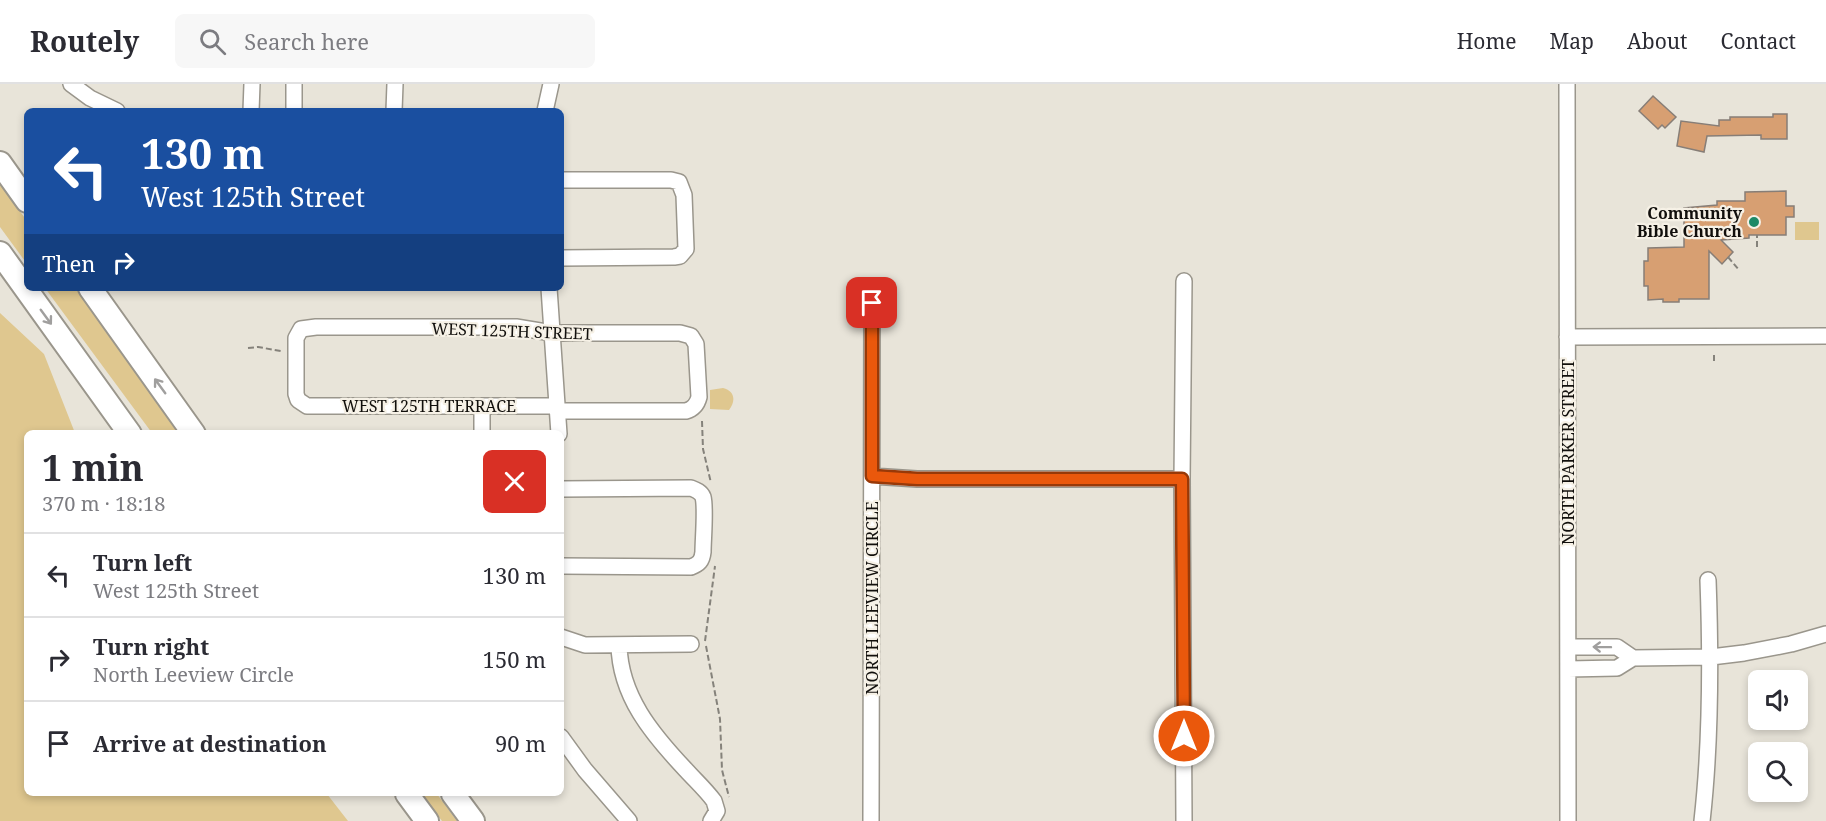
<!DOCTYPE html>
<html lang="en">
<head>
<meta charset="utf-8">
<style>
	:root { --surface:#fff; --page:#f7f7f7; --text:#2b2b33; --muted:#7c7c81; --line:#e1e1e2 }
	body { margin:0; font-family:"Noto Serif",serif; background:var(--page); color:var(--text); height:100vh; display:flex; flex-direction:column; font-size:22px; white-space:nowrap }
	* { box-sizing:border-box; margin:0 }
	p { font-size:20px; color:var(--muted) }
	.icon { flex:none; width:33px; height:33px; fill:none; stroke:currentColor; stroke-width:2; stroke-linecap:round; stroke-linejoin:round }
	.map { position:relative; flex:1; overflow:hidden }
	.sheet { position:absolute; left:24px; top:346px; width:540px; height:366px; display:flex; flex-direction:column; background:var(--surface); border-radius:9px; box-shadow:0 3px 9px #0003 }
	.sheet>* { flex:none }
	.guide { position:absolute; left:24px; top:24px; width:540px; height:183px; border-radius:9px; box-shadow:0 3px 9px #0003; background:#1a4fa0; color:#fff; overflow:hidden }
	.controls { position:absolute; left:1748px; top:586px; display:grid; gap:12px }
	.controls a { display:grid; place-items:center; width:60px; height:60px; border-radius:9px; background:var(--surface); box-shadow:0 3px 9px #0003; font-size:30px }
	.pin { position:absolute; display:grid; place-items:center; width:51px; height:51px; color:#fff; margin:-26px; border-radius:12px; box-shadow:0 3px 9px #0006 }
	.me { position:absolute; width:66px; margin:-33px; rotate:0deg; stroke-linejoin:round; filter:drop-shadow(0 0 4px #0008) }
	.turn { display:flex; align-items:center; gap:21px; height:126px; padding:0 18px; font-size:27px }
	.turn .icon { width:78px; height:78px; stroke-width:2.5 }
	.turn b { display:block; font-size:42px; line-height:51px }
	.then { display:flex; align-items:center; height:57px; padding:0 18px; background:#0003; gap:12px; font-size:22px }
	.round { display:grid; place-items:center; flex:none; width:63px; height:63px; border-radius:9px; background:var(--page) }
	.summary { display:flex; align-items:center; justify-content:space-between; height:102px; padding:0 18px }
	h1 { font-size:36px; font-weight:700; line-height:45px }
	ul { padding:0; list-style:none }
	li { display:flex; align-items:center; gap:18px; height:84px; padding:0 18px; border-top:2px solid var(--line) }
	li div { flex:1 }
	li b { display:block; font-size:22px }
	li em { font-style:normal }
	header { display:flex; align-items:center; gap:36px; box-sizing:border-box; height:84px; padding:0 30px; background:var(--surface); border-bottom:2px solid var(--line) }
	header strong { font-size:28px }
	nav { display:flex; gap:33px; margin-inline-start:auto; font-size:21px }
	.search { width:420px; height:54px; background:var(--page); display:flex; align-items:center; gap:15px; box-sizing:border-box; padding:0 21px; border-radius:9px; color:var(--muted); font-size:22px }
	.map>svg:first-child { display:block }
	.green { fill:#dfc78f }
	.building { fill:#d79f72; stroke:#877e77; stroke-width:1.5 }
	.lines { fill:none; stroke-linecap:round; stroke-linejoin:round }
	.minor-casing { stroke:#9a968c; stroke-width:18 }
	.highway-casing { stroke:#9a968c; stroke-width:26 }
	.path { stroke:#85827b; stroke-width:2; stroke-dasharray:6 3; stroke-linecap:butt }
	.minor { stroke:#fff; stroke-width:15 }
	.highway { stroke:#fff; stroke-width:22 }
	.oneway { stroke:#a09f9e }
	.route-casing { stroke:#983908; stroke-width:15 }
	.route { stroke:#ea580c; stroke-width:10 }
	.poi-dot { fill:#1c8967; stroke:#f6f1e6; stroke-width:2 }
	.labels { text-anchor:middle; stroke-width:4.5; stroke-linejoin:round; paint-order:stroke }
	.poi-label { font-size:16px; font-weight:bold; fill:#110f0c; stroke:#f6f1e6; text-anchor:end }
	.street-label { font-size:16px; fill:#110f0c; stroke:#f6f1e6 }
</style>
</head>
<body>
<header>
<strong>Routely</strong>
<div class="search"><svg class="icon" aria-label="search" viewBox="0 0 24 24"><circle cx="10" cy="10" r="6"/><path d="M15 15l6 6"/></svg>Search here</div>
<nav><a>Home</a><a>Map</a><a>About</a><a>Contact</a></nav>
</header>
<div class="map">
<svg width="1826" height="737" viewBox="0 0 1826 737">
	<rect width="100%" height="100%" fill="#e8e4d9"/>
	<path class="green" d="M0,100L27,137V180L0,143Z
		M1795,138H1819V156H1795Z
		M45,204H76L181,349H152Z
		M0,229L44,270L75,349L27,350V710H327L348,737H0Z
		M723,304C735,307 736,317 729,326L710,325V306Z
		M421,710H437L457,737H442Z"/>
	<path class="building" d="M1653,12L1676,33L1665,44L1662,41L1658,45L1639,27Z
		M1773,30H1787V55H1761V51L1707,52L1704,68L1677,62L1681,37L1719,42V36H1730V33H1773Z
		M1786,107V122H1794V133H1786V151H1749V154L1721,156L1733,168L1722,180L1709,167V215H1679V218H1663V215L1648,216V202H1644V177H1648V164L1684,163V124L1717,121V117H1745V108Z"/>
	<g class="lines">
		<g class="minor-casing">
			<path id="minor" d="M71,0L90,14L117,27
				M1567,0L1568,737
				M251,27L252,0
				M294,27V0
				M394,27L395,0
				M545,27L551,0
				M561,96H671L679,98L684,111L686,165L680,172L674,173L561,174
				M549,204L559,350
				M1567,253L1826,252
				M482,322V350
				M557,322H307L298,316L296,310V254L301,245L316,243H516L552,249H680L691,252L696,260L699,313C697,321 693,325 686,327H557
				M872,392L917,395H1182
				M561,405L691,404C696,406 701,408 703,413C706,423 703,456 703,468C702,477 699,480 691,483L561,482
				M561,553L585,561L691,560
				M619,561C620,612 652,650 686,686C695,696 706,706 714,717L717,727L711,737
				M1568,563H1617L1633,574
				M1568,585L1617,584L1633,574L1711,573L1744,569L1791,560L1826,550
				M561,653L585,686L629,737
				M871,737L872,219
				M1184,737L1182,395L1184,197
				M1702,737C1711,657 1711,577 1708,496"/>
		</g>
		<g class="highway-casing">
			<path id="highway" d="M0,79L27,117
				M0,169L130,350
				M90,204L194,350
				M407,710L427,737
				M453,710L473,737"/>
		</g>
		<path class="path" d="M1757,163V151
			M1728,173L1739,186
			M248,264L258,263L281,267
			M1714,277V268
			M702,337L703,365L711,399
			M705,557L715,482
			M706,562L720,635L722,686L729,713"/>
		<use href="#minor" class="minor"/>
		<use href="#highway" class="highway"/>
	</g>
	<defs><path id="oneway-shaft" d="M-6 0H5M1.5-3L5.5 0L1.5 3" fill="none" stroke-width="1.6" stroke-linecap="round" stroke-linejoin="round" transform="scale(1.5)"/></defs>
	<g class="oneway">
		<use href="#oneway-shaft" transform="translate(46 233) rotate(54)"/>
		<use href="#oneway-shaft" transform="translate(160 302) rotate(-126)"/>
		<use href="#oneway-shaft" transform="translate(1602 563) rotate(-179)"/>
	</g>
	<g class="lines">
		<g class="route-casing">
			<path id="route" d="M872,219V392L917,395H1182L1184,652"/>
		</g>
		<use href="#route" class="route"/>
	</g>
	<circle class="poi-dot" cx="1754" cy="138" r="6"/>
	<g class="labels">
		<g class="poi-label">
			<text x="1742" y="135">Community<tspan x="1742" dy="18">Bible Church</tspan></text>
		</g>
		<g class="street-label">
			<text transform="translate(512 247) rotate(2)" y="6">WEST 125TH STREET</text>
			<text x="429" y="328">WEST 125TH TERRACE</text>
			<text transform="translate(1568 368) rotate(-90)" y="6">NORTH PARKER STREET</text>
			<text transform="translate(872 514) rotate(-90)" y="6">NORTH LEEVIEW CIRCLE</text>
		</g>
	</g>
</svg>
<div class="controls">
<a><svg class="icon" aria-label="sound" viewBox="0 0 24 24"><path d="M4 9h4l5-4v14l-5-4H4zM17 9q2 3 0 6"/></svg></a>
<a><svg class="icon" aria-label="search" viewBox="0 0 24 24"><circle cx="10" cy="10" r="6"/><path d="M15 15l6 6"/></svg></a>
</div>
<div class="pin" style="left:872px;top:219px;background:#d93025"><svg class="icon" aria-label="arrive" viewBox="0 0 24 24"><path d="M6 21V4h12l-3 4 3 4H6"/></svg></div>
<svg class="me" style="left:1184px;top:652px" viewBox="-20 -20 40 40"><circle r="17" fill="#ea580c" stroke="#fff" stroke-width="3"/><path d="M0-11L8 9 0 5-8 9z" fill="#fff"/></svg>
<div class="guide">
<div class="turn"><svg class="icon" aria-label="left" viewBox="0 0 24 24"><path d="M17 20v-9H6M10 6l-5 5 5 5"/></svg><div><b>130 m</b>West 125th Street</div></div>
<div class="then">Then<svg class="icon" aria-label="right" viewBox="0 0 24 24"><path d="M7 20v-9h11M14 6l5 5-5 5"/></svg></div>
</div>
<section class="sheet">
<div class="summary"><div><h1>1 min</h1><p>370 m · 18:18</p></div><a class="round" style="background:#d93025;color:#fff"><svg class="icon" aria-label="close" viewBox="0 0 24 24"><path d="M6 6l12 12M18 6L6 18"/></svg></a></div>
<ul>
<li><svg class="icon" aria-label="left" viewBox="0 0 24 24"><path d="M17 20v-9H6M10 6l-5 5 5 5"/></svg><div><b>Turn left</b><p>West 125th Street</p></div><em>130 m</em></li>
<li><svg class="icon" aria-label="right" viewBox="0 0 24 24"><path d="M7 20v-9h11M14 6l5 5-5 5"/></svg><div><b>Turn right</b><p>North Leeview Circle</p></div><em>150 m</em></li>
<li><svg class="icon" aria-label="arrive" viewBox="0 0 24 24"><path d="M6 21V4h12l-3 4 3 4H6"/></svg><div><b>Arrive at destination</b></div><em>90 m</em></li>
</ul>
</section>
</div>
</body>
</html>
